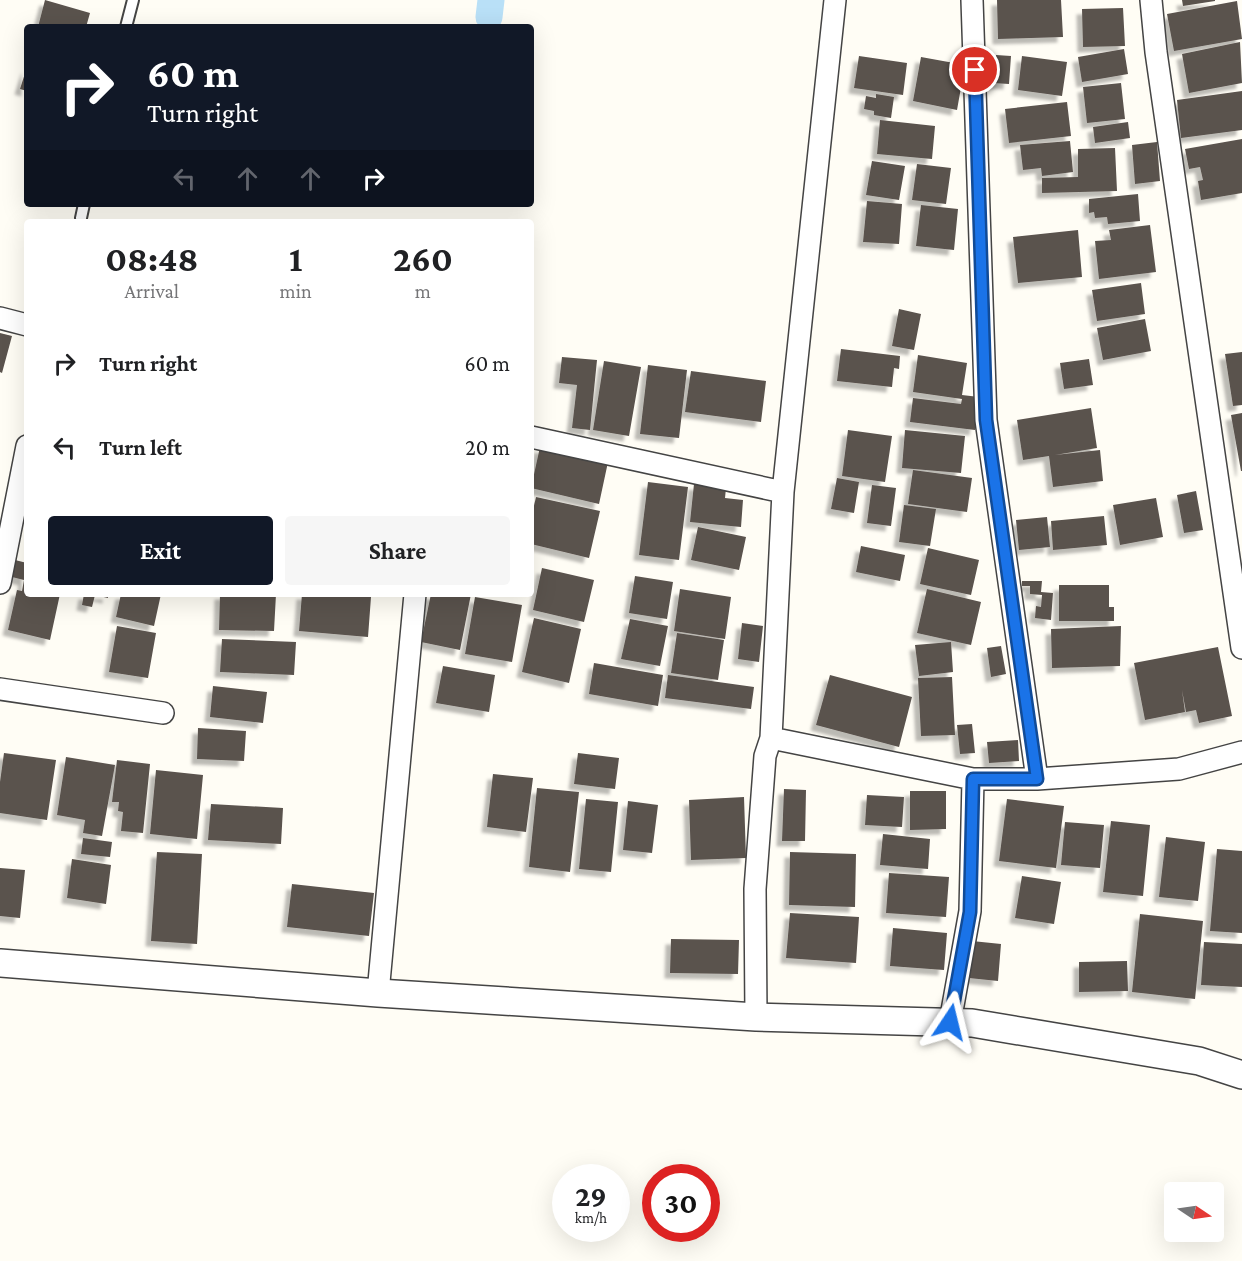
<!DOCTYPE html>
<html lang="en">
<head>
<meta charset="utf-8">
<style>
	:root { --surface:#fff; --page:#f6f6f6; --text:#202124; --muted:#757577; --accent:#111827 }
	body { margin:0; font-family:"Crimson Pro",serif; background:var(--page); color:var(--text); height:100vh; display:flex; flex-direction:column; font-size:22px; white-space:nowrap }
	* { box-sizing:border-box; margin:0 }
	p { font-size:20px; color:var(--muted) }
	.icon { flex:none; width:33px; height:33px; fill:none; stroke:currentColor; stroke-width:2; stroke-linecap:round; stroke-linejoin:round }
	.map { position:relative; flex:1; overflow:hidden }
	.drawer { position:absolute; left:24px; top:219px; width:510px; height:378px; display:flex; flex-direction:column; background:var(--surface); border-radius:6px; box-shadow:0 6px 24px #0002 }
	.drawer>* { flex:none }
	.hud { position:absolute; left:24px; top:24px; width:510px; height:183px; border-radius:6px; box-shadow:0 6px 24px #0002; background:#111827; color:#fff; overflow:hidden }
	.needle { width:39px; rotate:103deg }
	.controls { position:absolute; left:1164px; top:1182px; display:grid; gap:12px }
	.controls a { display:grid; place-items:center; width:60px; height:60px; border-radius:6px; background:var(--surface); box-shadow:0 6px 24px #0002; font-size:30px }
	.speed { position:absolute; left:552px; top:1164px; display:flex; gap:12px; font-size:30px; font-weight:700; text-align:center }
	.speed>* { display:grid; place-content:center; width:78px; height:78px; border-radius:50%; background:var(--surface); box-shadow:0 6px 24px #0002; line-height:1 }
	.speed small { font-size:15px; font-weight:400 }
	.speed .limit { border:9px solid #d22; background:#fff; color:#111 }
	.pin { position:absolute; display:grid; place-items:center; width:51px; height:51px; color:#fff; margin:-26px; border:3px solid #fff; border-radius:50%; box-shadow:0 2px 6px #0007 }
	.me { position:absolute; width:66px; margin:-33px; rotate:10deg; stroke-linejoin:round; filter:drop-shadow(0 0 4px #0008) }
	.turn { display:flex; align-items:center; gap:21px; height:126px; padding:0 24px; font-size:27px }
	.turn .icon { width:78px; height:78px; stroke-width:2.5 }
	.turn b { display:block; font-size:42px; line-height:51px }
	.lanes { display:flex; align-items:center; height:57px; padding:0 24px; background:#0003; justify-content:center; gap:30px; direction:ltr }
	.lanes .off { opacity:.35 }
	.eta { display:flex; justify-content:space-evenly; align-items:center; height:102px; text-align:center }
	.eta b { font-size:36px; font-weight:700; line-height:42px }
	.primary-button { display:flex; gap:12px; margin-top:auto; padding:12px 24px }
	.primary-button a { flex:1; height:69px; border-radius:6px; background:var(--accent); color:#fff; font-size:24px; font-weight:700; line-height:69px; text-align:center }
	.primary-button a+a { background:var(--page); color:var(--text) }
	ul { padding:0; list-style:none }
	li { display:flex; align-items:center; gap:18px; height:84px; padding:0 24px }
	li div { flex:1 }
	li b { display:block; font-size:22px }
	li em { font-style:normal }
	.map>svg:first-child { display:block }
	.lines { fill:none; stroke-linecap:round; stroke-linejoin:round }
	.canal { stroke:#b9e0f7; stroke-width:27 }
	.building { fill:#5a524d; filter:url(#shadow) }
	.service-casing { stroke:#444; stroke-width:14 }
	.minor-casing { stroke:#444; stroke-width:24 }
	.tertiary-casing { stroke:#444; stroke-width:30 }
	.service { stroke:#fff; stroke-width:10 }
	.minor { stroke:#fff; stroke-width:21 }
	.tertiary { stroke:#fff; stroke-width:27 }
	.route-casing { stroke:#114b97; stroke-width:15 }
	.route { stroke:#1a73e8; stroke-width:10 }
</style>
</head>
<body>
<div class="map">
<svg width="1242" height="1261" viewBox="0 0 1242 1261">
	<defs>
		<filter id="shadow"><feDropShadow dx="-5.5" dy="5.5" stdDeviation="1.5" flood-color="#0004"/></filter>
	</defs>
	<rect width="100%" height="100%" fill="#fffdf5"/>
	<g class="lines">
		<path class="canal" d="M489,17L491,0"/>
	</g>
	<path class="building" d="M45,0L90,13L86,27H38Z
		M997,0H1061L1063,37L998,39Z
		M1182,0H1215V1L1183,6Z
		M1237,1L1242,39L1174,51L1167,14Z
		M1123,8L1125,46L1083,47L1082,9Z
		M1240,42L1242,83L1189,93L1182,54Z
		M1124,49L1128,74L1082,82L1078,57Z
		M996,55L1011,56L1009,84L993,83Z
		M859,56L907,63L903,95L854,88Z
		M1022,56L1067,62L1062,96L1018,90Z
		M921,57L965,65L957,110L913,101Z
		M27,67V91L20,89Z
		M1121,83L1125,119L1087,123L1083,87Z
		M1242,91V130L1181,138L1177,100Z
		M876,94L894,97L891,118L874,115V111L864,109L866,96L876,98Z
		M1067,102L1071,136L1009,143L1005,109Z
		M880,120L935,126L932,159L877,154Z
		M1128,122L1130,138L1095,143L1093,127Z
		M1242,139V193L1201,200L1198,181L1203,180L1200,167L1189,169L1185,149Z
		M1070,141L1073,172L1042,176L1041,168L1023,170L1020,145Z
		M1157,142L1160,181L1135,184L1132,145Z
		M1115,148L1117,191L1042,193V178L1078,177V149Z
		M872,161L905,166L899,200L866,195Z
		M917,164L951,168L946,204L912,200Z
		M1138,194L1140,221L1108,224L1107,217L1095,218L1094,212L1089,213V199Z
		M867,201L902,204L899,244L863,242Z
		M921,205L958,209L954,250L916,246Z
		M1150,225L1156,272L1099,279L1095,241L1111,240L1109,230Z
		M1078,230L1082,277L1018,283L1013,237Z
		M1141,283L1145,314L1097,321L1092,290Z
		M899,309L921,314L914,350L892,346Z
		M1145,319L1151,351L1103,360L1097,328Z
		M0,333L12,336L2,373L0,372Z
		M841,349L900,356L899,369L894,368L892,387L837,381Z
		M1242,352V405L1233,406L1225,354Z
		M918,355L967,363L962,395L979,397L975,430L910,422L913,398L961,404L962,399L913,392Z
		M562,357L597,360L590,430L572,428L577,385L559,383Z
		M1089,359L1093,385L1064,389L1060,363Z
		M604,361L641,367L629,436L593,430Z
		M648,365L687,370L679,438L640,434Z
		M691,371L766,381L761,422L685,412Z
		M1091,408L1097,448L1055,455L1100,450L1103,481L1053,487L1049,456L1023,460L1017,420Z
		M1242,413V471H1241L1231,415Z
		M848,430L892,436L885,482L842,476Z
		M905,430L965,436L961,473L902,468Z
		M540,447L608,462L599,504L531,488Z
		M913,470L972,478L967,512L908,504Z
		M837,478L859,482L854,513L831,509Z
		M648,482L688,487L679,560L639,555Z
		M694,484L726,488L725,498L743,500L741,527L690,522Z
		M872,485L896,488L891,526L867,523Z
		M1196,491L1203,530L1184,533L1177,495Z
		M536,497L600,511L589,558L531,544V519Z
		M1156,498L1163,537L1120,545L1113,505Z
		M904,505L936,509L930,546L899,542Z
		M1104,516L1107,545L1053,550L1051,521Z
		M1047,517L1050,547L1019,550L1016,520Z
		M698,527L746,537L739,570L691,560Z
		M861,546L905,555L900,581L856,572Z
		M928,548L979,560L971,595L920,584Z
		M15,560L27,563V594H60L50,640L8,630L17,590L22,591L24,580L12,577Z
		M542,568L594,580L584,622L533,610Z
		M635,576L673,582L667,619L629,613Z
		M1022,581H1042L1041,592L1053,593L1051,620L1035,618L1036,606L1041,607L1042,595L1030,594V586H1022Z
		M1059,585H1109V607H1114V621H1059Z
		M680,589L731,597L725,639L674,631Z
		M927,589L981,602L971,645L917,633Z
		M84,594H108V598L95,595L92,607L82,605Z
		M121,594H161L154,626L116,617Z
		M220,594H276L274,631L219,630Z
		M302,594L371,597L368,637L299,631Z
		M431,594H471L460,650L421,642Z
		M475,597L522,605L512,662L465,654Z
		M534,618L581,629L569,683L522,672Z
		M630,619L668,626L660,666L621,659Z
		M742,623L763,626L759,662L738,659Z
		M117,626L156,633L148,678L109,672Z
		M1121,626L1120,666L1052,668L1051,629Z
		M677,633L724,640L718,680L671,673Z
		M222,639L296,642L294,675L220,672Z
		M951,642L953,672L919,676L915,645Z
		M1001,646L1006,674L991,677L987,648Z
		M1218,647L1232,716L1199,723L1196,710L1186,712L1182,690L1185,712L1145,720L1134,663Z
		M594,663L663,675L658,706L589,694Z
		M443,666L495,675L489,712L436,703Z
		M668,675L754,687L751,709L665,698Z
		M830,675L912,697L899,747L816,725Z
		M952,677L955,735L921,736L918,678Z
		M213,686L267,692L263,723L210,717Z
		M972,724L975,753L960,754L957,725Z
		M198,728L246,731L244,761L197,759Z
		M1018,740L1019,761L989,763L987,742Z
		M4,753L56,760L47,820L0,813V782Z
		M578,753L619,758L615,789L574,784Z
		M66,757L115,765L102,836L83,833L85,820L57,815Z
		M117,760L150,764L143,833L121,831L123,812L118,811L119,802H112Z
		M156,770L203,775L197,839L150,834Z
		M493,774L533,778L526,832L487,827Z
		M537,788L579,792L570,872L529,867Z
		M784,789L806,790L805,841H782Z
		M910,791H946V829L910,830Z
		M867,795L904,797L902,827L865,825Z
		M744,797L746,858L691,860L689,800Z
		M586,799L618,802L611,872L579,869Z
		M1007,799L1064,806L1056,868L999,861Z
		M628,801L658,805L652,853L623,850Z
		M211,804L283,808L281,844L208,840Z
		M1111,821L1150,825L1143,896L1103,892Z
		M1065,822L1104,825L1100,868L1061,865Z
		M883,834L930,839L928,869L880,865Z
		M1166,837L1205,842L1198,901L1159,897Z
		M83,838L112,842L110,857L81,854Z
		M1217,849L1242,851V933L1210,931Z
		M157,852L202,854L197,944L151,941Z
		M790,852L856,854L855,907L789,905Z
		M72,859L111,865L106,904L67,898Z
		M0,868L25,870L20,918L0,916Z
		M889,873L949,877L946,917L886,913Z
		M1022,876L1061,882L1054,924L1015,918Z
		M292,884L374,893L369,936L287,927Z
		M790,913L859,917L856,963L786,958Z
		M1140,914L1203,921L1195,999L1132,992Z
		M893,928L947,933L944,970L890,966Z
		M671,939L739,940L738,974L670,973Z
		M972,941L1001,944L998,981L969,978Z
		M1204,942L1242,944V987L1201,985Z
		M1127,961L1128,991L1079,992V962Z"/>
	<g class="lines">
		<g class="service-casing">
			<path id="service" d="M126,27L133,0
				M81,218L84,204"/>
		</g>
		<g class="minor-casing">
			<path id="minor" d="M972,0L986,420L1037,779
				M1151,0L1156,52L1242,648
				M0,318L27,325
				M531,437L783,492
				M0,583L27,446
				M0,689L163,713
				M771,738L973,779H1037L1179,769L1242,752
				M378,993L415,594
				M756,1017L755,889L765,756L771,738L783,492L835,0
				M950,1022L970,911L973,779"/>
		</g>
		<g class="tertiary-casing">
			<path id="tertiary" d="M0,963L378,993L756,1017L972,1023L1199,1061L1242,1075"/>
		</g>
		<use href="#service" class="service"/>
		<use href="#minor" class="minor"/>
		<use href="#tertiary" class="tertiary"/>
	</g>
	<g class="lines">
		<g class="route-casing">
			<path id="route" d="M950,1022L970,912L973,779H1037L986,420L975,70"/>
		</g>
		<use href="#route" class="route"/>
	</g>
</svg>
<div class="controls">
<a><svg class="needle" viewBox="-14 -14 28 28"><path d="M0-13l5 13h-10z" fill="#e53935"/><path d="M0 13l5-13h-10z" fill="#757577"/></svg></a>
</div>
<div class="speed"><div>29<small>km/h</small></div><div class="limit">30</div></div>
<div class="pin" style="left:975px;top:70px;background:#d93025"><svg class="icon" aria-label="arrive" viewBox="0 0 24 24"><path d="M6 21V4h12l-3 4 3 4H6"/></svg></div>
<svg class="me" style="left:950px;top:1022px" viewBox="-20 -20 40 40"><path d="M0-17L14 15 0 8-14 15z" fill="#1a73e8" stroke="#fff" stroke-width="4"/></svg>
<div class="hud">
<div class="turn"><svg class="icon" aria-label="right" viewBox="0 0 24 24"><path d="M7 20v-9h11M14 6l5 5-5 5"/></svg><div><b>60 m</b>Turn right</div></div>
<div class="lanes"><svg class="icon off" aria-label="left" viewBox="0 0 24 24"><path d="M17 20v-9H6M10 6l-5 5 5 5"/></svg><svg class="icon off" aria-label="ahead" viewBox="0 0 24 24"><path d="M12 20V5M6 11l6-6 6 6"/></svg><svg class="icon off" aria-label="ahead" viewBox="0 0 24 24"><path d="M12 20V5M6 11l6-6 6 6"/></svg><svg class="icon" aria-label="right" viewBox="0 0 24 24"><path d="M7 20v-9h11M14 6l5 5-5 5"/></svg></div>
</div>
<section class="drawer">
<div class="eta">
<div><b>08:48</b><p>Arrival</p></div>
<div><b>1</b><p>min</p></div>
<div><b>260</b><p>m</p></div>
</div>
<ul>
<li><svg class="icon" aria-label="right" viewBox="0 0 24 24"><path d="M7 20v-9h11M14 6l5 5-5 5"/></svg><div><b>Turn right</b></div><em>60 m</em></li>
<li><svg class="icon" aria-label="left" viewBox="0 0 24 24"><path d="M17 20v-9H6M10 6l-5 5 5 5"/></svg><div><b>Turn left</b></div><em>20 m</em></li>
</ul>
<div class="primary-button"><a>Exit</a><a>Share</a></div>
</section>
</div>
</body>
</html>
